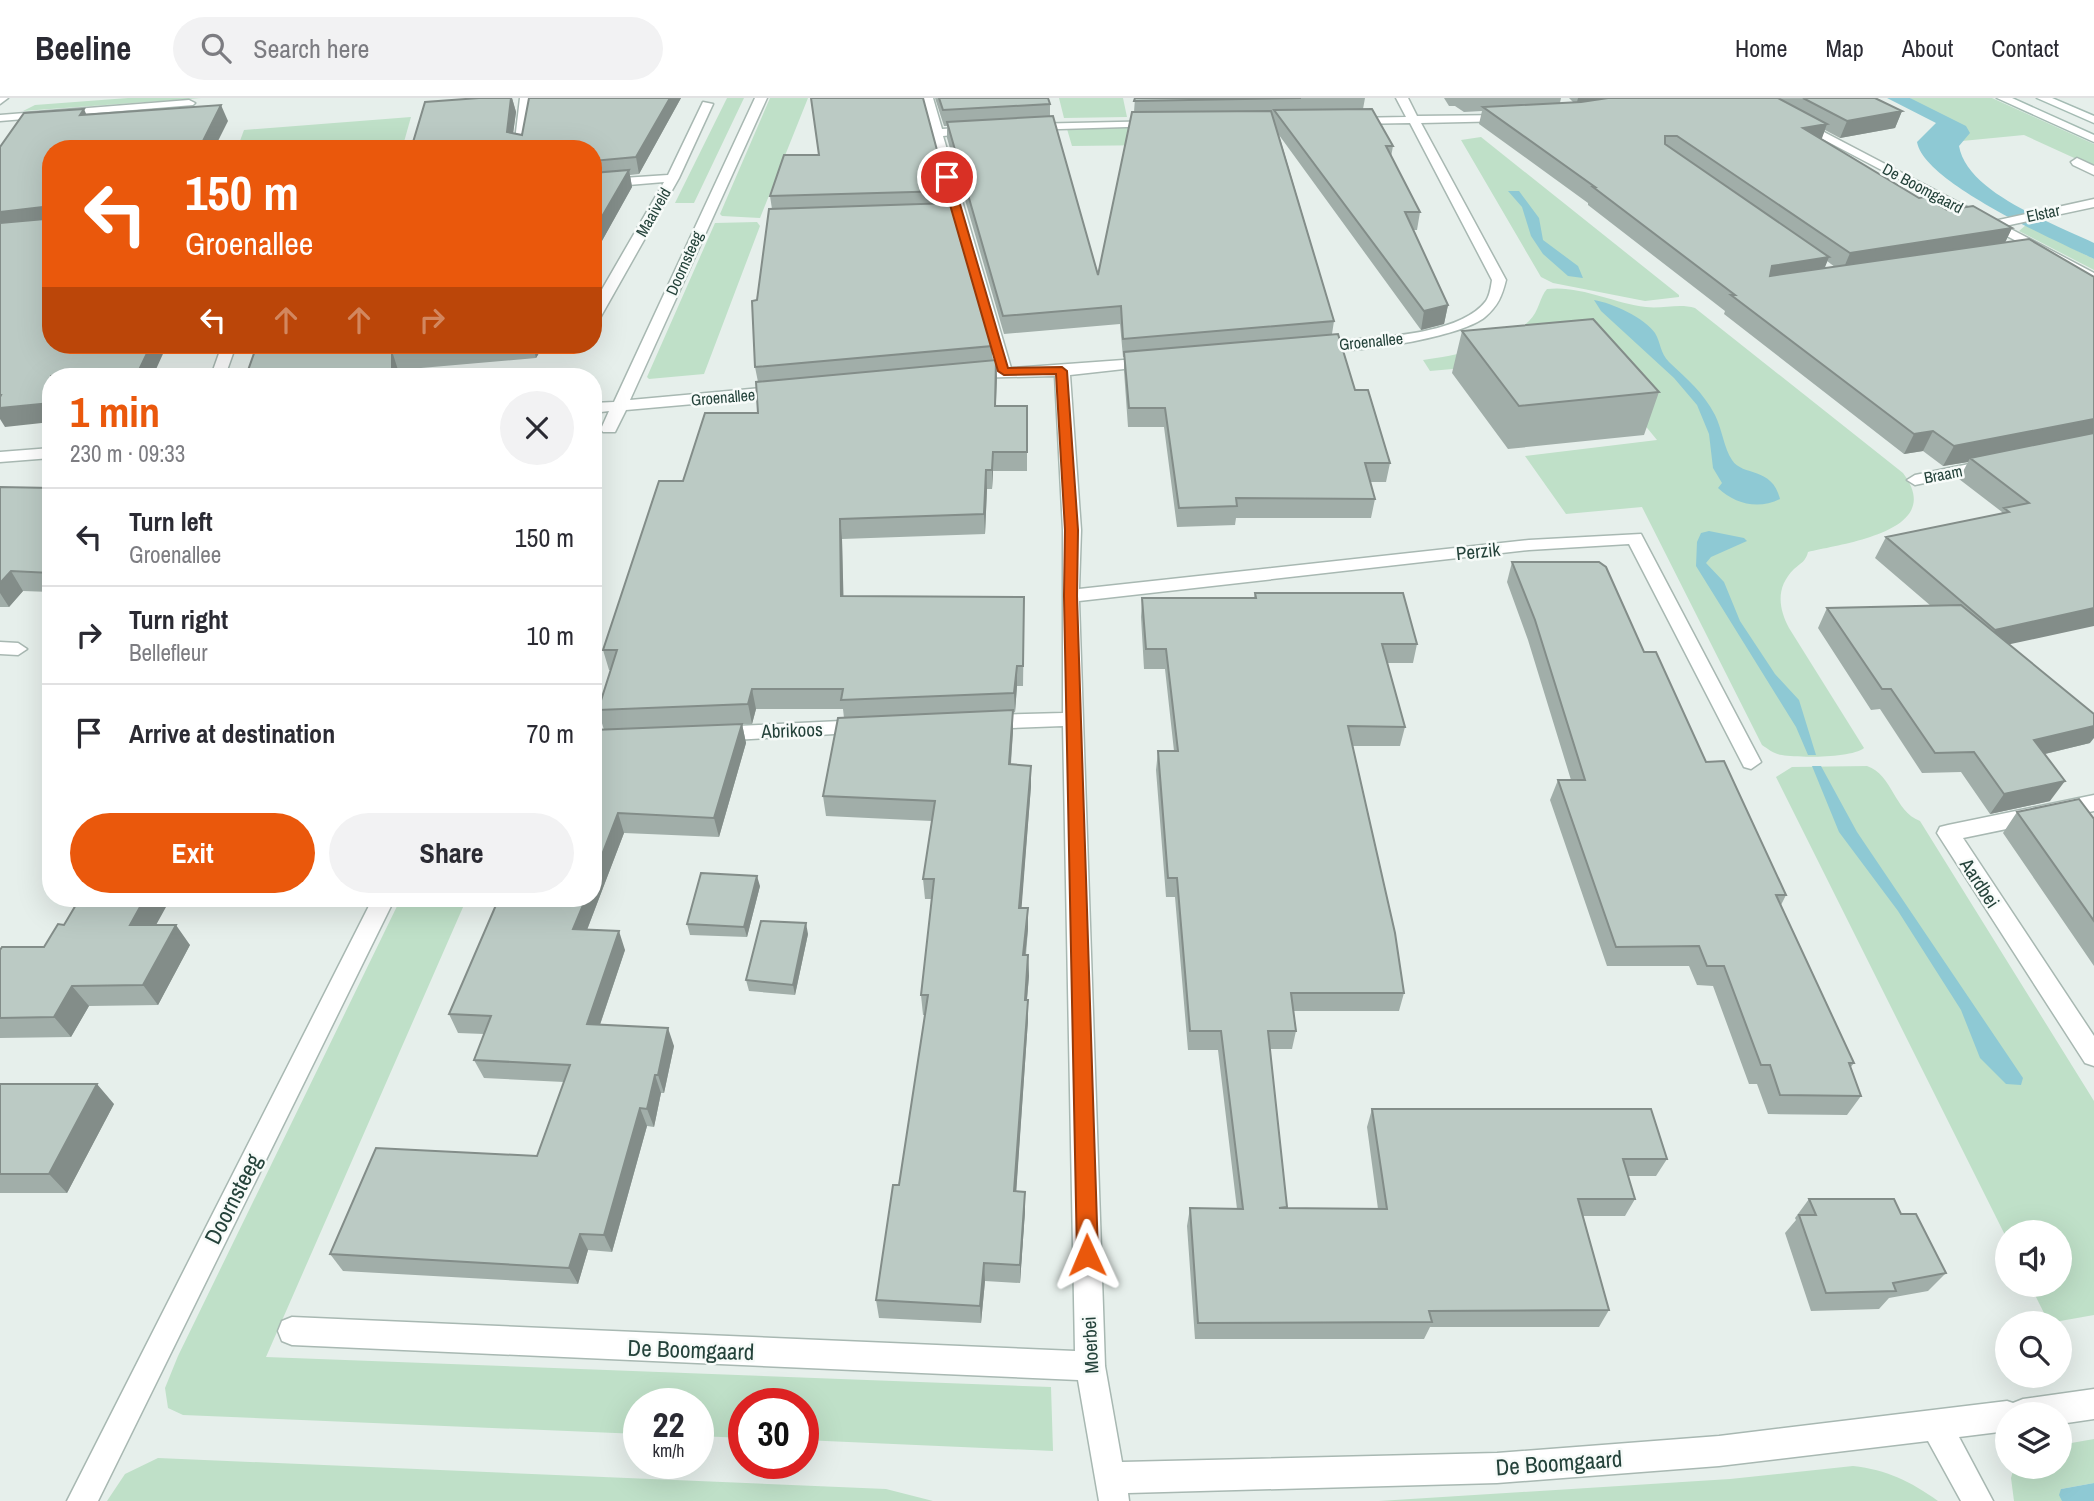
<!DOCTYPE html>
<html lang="en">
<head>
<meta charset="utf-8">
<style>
	:root { --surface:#fff; --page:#f2f2f3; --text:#2b2b33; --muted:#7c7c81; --line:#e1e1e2; --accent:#ea580c }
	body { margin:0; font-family:"Archivo Narrow",sans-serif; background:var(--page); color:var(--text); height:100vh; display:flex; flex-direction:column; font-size:26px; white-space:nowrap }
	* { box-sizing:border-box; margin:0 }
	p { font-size:23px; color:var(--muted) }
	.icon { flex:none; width:38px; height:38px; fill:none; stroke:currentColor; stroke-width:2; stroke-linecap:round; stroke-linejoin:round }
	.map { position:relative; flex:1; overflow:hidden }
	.sheet { position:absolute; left:42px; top:270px; width:560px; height:539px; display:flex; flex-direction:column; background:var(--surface); border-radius:28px; box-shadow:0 7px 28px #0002 }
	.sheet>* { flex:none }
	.guide { position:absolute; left:42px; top:42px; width:560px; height:214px; border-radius:28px; box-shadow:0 7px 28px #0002; background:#ea580c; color:#fff; overflow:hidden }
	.buttons { position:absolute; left:1995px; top:1122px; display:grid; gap:14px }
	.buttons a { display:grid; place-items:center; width:77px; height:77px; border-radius:50%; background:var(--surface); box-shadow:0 7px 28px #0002; font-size:35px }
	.speed { position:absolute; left:623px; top:1290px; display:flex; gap:14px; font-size:35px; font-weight:700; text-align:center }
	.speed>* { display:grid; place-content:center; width:91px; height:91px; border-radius:50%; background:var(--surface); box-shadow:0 7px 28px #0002; line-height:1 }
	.speed small { font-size:18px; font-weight:400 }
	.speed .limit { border:10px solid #d22; background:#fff; color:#111 }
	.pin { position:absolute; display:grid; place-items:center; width:60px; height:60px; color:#fff; margin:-30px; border:4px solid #fff; border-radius:50%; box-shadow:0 2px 7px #0007 }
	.me { position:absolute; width:77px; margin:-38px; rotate:359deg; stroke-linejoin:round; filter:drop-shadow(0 0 5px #0008) }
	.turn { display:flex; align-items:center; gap:24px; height:147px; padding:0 28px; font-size:32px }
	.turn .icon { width:91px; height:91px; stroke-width:2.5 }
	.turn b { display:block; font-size:49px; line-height:60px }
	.lanes { display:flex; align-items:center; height:66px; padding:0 28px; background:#0003; justify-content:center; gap:35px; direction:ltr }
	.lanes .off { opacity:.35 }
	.round { display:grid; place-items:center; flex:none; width:74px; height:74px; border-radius:37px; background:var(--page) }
	.overview { display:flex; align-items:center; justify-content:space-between; height:119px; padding:0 28px }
	h1 { font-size:42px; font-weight:700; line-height:52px; color:var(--accent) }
	.primary-button { display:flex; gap:14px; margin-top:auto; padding:14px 28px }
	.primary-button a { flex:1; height:80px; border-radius:42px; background:var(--accent); color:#fff; font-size:28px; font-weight:700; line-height:80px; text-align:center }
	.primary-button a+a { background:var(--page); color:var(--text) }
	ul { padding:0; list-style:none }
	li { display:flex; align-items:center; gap:21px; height:98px; padding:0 28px; border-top:2px solid var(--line) }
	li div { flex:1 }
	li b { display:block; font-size:26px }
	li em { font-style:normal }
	header { display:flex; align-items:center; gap:42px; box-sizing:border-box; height:98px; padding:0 35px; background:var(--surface); border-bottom:2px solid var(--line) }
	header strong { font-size:33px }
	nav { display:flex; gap:38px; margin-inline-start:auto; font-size:24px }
	.search { width:490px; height:63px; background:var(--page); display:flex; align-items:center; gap:18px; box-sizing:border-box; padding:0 24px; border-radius:38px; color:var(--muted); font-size:26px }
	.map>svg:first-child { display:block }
	.green { fill:#bfe0c8 }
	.water { fill:#8ec9d4 }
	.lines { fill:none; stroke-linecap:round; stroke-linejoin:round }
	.lane-casing { stroke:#a8b8b2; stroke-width:3 }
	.street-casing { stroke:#a8b8b2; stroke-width:3 }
	.secondary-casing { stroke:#a4bbb3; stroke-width:3 }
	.lane { fill:#fff; fill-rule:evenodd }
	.street { fill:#fff; fill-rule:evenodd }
	.secondary { fill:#fff; fill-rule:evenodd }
	.wall { fill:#a1aea9; fill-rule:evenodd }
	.shaded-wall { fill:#838d89 }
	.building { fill:#bbcac4; stroke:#838d89; stroke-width:2 }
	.route { fill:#ea580c; stroke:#983908; stroke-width:2 }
	.labels { text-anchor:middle; stroke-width:5; stroke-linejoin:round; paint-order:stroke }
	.far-street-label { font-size:16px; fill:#24423a; stroke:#f7fbf9 }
	.street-label { font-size:19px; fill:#24423a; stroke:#f7fbf9 }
	.near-street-label { font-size:23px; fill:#24423a; stroke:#f7fbf9 }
</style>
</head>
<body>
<header>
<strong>Beeline</strong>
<div class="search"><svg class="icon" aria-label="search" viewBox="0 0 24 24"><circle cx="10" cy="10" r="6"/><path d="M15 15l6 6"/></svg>Search here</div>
<nav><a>Home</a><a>Map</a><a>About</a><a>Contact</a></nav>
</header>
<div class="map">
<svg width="2094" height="1403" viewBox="0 0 2094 1403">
	<rect width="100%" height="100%" fill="#e6efeb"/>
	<path class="green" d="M128,0H201L23,13L35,7Z
		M727,0H744L694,105H675Z
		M770,0H808L760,120L722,118L720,116Z
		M1059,0H1123L1127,19L1064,20Z
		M1910,0H1992L2094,46V69L2024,37L1962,43Z
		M411,19L402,51H237L244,32Z
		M1090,29L1129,30L1246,46L1072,48L1067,31Z
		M1481,39L1679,197V199L1645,203L1553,185L1541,179L1461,42Z
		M757,124L760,128L704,276L649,281L647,279L715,125Z
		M2026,127L2094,161V172L2019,133Z
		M1547,191C1580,187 1613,205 1646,209C1663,211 1679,205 1695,210L1903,375C1947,433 1845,445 1808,454C1806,463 1801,465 1794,471C1776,489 1778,509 1789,530L1864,650C1852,660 1799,660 1782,657C1774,656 1768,651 1762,647L1642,409L1566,416L1525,358L1657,342L1589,259L1430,273L1423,262C1458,257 1502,249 1529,223C1539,214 1540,198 1547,191Z
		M1867,668C1893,677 1894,713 1920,723L2094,1003V1217L2049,1225L2030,1187L2060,1186V1134H2007V1141L1776,679L1792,669Z
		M401,800H467L266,1259L1051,1289L1053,1353L803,1342V1306H744V1340L698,1338V1306H639V1336L183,1317L168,1310L165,1290L178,1258Z
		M2094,1341V1385L2061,1391L2062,1403H2014L2011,1380L2014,1369L2060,1368V1347Z
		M158,1360L886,1391L933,1403H107L125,1376Z
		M1853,1368C1887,1372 1910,1383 1938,1403H1379L1730,1381Z"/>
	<path class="water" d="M1887,0H1910L1966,28L1970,35L1959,48C1967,95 2055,126 2094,145V161C2055,142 1924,85 1917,44L1936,25Z
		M1519,93L1539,120L1543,142L1578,168L1583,180L1568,178L1543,156L1531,138L1522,109L1508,93Z
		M1594,202C1612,205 1645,220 1655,235C1661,245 1660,255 1669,264C1687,281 1703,294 1715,317C1722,331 1724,350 1732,362C1743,379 1772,368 1780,401C1758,412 1735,406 1718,390L1722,385L1713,370L1709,336L1697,307L1674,280L1601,213Z
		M1709,433L1744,440L1747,443L1711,459L1706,465L1724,484L1740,523L1775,576L1799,602L1816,657H1808L1796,629L1696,468L1697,444L1701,435Z
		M1812,668H1821L1857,734L2023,980L2021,987L2006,986L1980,960L1961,912L1898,813L1839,734Z
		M2094,1385V1403H2062L2059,1397L2061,1391Z"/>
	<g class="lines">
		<g class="lane-casing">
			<path id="lane" d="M520,0H532L526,51H514Z
				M0,544L18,545L27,551L18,557L0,556Z"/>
		</g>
		<g class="street-casing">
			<path id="street" d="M0,0H8L0,6Z
				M755,0H767L630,302L784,288L792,293L784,298L626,312L615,334H603L601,331L609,313L593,315V305L614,304Z
				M921,0H933L942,31L974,29L980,32L974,35L943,38L1011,270L1151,260L1158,264L1151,268L1070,277L1081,432L1079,491L1529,442L1641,436L1761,664L1751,671L1744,669L1629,446L1529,452L1079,503L1105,1268L1122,1364L1497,1355L1719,1338L2007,1303L2013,1305L2023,1301L2094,1291V1321L2060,1326V1316H2007V1333L1959,1339L1993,1403H1961L1928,1343L1719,1368L1497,1385L1128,1395L1129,1403H1099L1078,1282L292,1247L282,1243L278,1233L282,1223L292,1219L1075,1253L1063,628L985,631L975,624L985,617L1063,615V432L1055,278L970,280L963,276L970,272L996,271Z
				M1396,0H1408L1417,18L1509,17L1515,20L1509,23L1421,25L1506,182C1502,198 1498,208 1485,219C1460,240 1341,259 1310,251V245L1315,244C1360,240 1457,241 1486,203C1490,197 1491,188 1492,182L1410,25L1352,26L1346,23L1352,20L1406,19Z
				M1745,0H1759L1994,123L2094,101V109L2005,128L2094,175V184Z
				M189,2L195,5L193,7L0,23V17Z
				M703,4L713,6L679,80L600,220L593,224V207L664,84L593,90V82L668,77Z
				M1163,23L1165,25L1159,28L1027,32L1021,29L1027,26Z
				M2077,60L2094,68V77L2073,67L2071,64Z
				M222,247H236L225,278H211Z
				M51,350V360L0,364V354Z
				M1989,362L1995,364V370L1915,387L1907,382L1915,377Z
				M862,622L872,629L869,634L716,643L706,636L716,629Z
				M2094,697V713L1963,740L2094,938V968L2085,965L1937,735L1940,729L1948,727Z
				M373,800H395L98,1403H67Z"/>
		</g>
		<g class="secondary-casing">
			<path id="secondary" d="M1997,0H2012L2094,37V44Z
				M2037,0H2052L2094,18V25Z"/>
		</g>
		<use href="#lane" class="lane"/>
		<use href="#street" class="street"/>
		<use href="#secondary" class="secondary"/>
	</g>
	<path class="wall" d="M479,0H512L516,14L513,35L522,37L529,0H681L639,76L630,77L632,89L593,159V51H411Z
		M935,0H1048L1050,6V18L1098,177L1134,14L1135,0H1365L1363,11L1393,48L1391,59L1420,114L1417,132H1413L1448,207L1444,226L1421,232L1279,37L1334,223L1332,236L1355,292L1390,365L1386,384H1370L1375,401L1371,420H1236L1235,427L1177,429L1164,329H1128L1124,273V259H1123L1120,226L1004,236L947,40V28H944Z
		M1444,0H1561L1560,5L1573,4L1569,0H1875L1902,13L1895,30L1840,40L1825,32L1821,41L1919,100L1947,112L2012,130L2005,144L2094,179L2009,547L2090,645L2045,656L2050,703L1990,716L1961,674L1922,675L1880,611L1871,612L1818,530L1827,510L1931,508L1875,460L1886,439L2001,416L2002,414L1959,381L1968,364L1943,368L1923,353L1904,356L1724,216L1725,213L1588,107V105L1479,26L1482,13L1464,14L1455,8H1449ZM1827,163L1835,169L1824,170Z
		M948,93V106L992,248V262H996V308H1027V373H993L992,391H987L985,436L842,441L843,498L1024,519L1023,588H1017L1015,614L1013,615V633L1011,666L1031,668V688L1021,810L1028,831L1026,857H1028L1029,878L1027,902L1028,922L1016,1093L1025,1094V1113L1020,1185L985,1183L981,1225L879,1220L876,1202L899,1087L925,917H923L921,897L932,801H925L923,781L932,723L826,718L823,698L844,620L843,611H756L752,626H742L746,645L719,739L624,735L587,832L625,852L600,927L674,948L664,995H661L654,1029L647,1028L612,1154L588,1152L578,1186L343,1173L330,1156L537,1058L564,984L484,980L474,962L484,936L458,935L449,916L604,632L598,612L611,572H609L603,552L683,383L758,315V284L755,269L757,202L772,111L770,98Z
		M1462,233L1659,294L1644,337L1508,351L1452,275Z
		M257,247H544L536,260L398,272Z
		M0,389L51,390V494L23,493L9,509H0Z
		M1512,464L1644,554L1706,664L1786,797L1781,807L1854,965L1850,970L1861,998L1847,1017L1768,1016L1757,986H1749L1713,888L1697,887L1689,868H1607L1550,702L1558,682H1571L1528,542L1507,484Z
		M1255,495L1417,546L1413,565H1387L1405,629L1400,648H1352L1404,895L1399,913H1293L1296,933L1292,951H1270L1287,1110L1378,1111L1367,1029L1372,1011L1667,1061L1656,1078H1628L1635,1101L1625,1118H1583L1609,1212L1599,1229H1430L1424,1241H1195L1187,1128L1190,1110L1237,1111L1218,952H1188L1175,799H1166L1156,672L1158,653H1174L1165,571H1144L1141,519L1142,500H1254Z
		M2017,714L2094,721V868L2003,735Z
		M760,788L747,839L690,837L687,826Z
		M156,827L190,847L158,907L89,908L71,939L0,940V852L44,849Z
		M808,836L795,897L749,893L746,882Z
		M0,986L114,1006L67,1095H0Z
		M1809,1101L1901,1116L1946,1175L1928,1193L1889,1200L1879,1211L1811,1213L1785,1135L1796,1122L1795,1120Z"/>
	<path class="shaded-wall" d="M511,0H512L516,14L511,51L507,34Z
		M670,0H681L639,76L636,59Z
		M1578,0H1635L1576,8Z
		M221,7L228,23L214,51H199Z
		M84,11L91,27L80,17Z
		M1902,13L1895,30L1840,40L1847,23Z
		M1827,26L1821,43L1803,30Z
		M629,72L632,89L593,159V134Z
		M42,109L51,125L0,132V114Z
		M2012,130L2003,149L1842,174L1850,155Z
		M1829,159L1822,177L1764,186L1772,168Z
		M1448,207L1444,226L1421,232L1424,213Z
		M151,247H167L153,278H129L132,272Z
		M533,247H544L536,260Z
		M392,253L398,272V278H325Z
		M996,262L997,280L995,327V308Z
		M0,297L51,305V324L5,329L0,321Z
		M2094,321V338L1970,360L1968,364L1943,368L1954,348Z
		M1933,333L1923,353L1904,356L1914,336Z
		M993,354V373L992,391V372Z
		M986,372L987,391L985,436L984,416Z
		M840,421L842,441L844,518L841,498Z
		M11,473L23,493L9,509L0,495V485Z
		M2094,510V528L1983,552L1995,532Z
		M1017,568V588L1015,614L1014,595Z
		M752,591L756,611L752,626L748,606Z
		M1013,612V633L1009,687V666Z
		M742,626L746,645L719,739L714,720Z
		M2094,628V640L2090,645L2020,662L2034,642Z
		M1031,668V688L1020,830L1019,810Z
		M2065,683L2050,703L1990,716L2004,696Z
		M618,715L624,735L580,850L573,831L586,800H593V780Z
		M757,778L760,788L747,839L744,829Z
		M145,800H171L145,847L130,827Z
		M1028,810V831L1023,877V857Z
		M806,825L808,836L795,897L793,887Z
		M176,827L190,847L158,907L143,887Z
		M619,833L625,852L594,944L587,926Z
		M1028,857L1029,878L1025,922V902Z
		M72,888L89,908L71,939L54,919Z
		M1028,902V922L1015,1112L1014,1093Z
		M668,930L674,948L664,995L658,977Z
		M655,977L661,995L654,1029L647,1011Z
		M97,986L114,1006L67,1095L49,1076Z
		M640,1010L647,1028L612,1154L604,1137Z
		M1025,1094V1113L1020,1185V1167Z
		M580,1136L588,1152L578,1186L569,1170Z
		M984,1165L985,1183L981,1225L980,1208Z"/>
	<path class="building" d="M479,0H511L507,34L522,37L529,0H670L636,59L593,63V51H411L425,4Z
		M811,0H923L948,93L770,98L784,57H819Z
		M939,0H1048L1050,6L943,12Z
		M1135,0H1301L1134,3Z
		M1608,0H1778L1827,26L1803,30L1919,100L1925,99L1947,112L1973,108L2012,130L1850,155L1677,38H1665V46L1829,159L1772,168L1770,178L2029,141L2094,179V321L1954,348L1933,333L1914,336L1731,197H1735L1593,89H1595L1483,9L1581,4Z
		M1803,0H1875L1902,13L1847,23Z
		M221,7L199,51H51V247H151L139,272H132L129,278H51V305L0,310V299L1,297H0V125L44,121L42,109L0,114V49L24,15L84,11L80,17Z
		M1372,11L1393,48H1386L1420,114H1405L1448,207L1424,213L1274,12Z
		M1271,13L1334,223L1123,241L1121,208L1003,218L947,24L1053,18L1098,177L1132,14Z
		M629,72L593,134V75Z
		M951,105L992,248L755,269L752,203L757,202L769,111Z
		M1593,221L1659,294L1519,308L1462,233Z
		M1338,236L1355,292H1368L1390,365H1365L1375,401L1236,400L1237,408L1179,410L1165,310H1129L1124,254Z
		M257,247H468L392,253V271L325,278H246Z
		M996,262L995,308H1027V354H993L992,372H986L984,416L840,421L841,498L1024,499L1023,568H1017L1014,595L841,602L843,591H752L748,606L598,612L617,552H603L659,383H683L705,315H758L756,284Z
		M2094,335V510L1995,532L1886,439L2009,414L2004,410L2029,405L1970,360Z
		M0,389L51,390V475L11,473L0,485Z
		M1512,464H1599L1606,469L1644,554H1656L1706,664L1724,663L1786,797H1776L1854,965H1849L1861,998L1780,997L1770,967H1761L1724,868H1707L1699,848L1616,849L1558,682H1585L1535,522Z
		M1255,495H1403L1417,546H1382L1405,629L1348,628L1395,835L1404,895H1291L1296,933H1268L1287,1109L1279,1110L1387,1111L1372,1011H1651L1667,1061H1623L1635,1101H1578L1609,1212L1429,1213L1432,1224L1198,1225L1190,1110L1243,1111L1221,933H1190L1177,780H1168L1158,653H1178L1166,551H1146L1142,500H1256Z
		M1961,507L2094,616V628L2034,642L2065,683L2004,696L1974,654L1935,655L1891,591H1882L1827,510Z
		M1013,612L1009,666L1031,668L1019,810H1028L1023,857H1028L1025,902H1028L1014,1093L1025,1094L1020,1167L984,1165L980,1208L876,1202L893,1087H899L928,897H921L934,781H923L935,703L823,698L838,620Z
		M742,626L714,720L618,715L593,780V632Z
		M2079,701L2094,721V823L2017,714Z
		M701,775L757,778L744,829L687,826Z
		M80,800H145L130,827H176L143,887L72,888L54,919L0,920V852L2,849H44L58,826L64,827Z
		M499,800H586L573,831L619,833L587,926L668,930L658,977H655L647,1011L640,1010L604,1137L580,1136L569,1170L330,1156L376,1050L537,1058L570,967L474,962L491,918L449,916Z
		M761,823L806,825L793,887L746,882Z
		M0,986H97L49,1076H0Z
		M1809,1101H1894L1901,1116H1916L1946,1175L1893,1185L1896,1193L1826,1195L1799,1117H1816Z"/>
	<path class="route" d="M947,76L952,79L1008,270L1062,269L1067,273L1078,432L1077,498L1098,1157L1095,1164L1087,1167L1080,1164L1077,1157L1064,498L1065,432L1056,276L1004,277L998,273L942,79Z"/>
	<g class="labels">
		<g class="far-street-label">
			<text transform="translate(1923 90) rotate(28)" y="6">De Boomgaard</text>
			<text transform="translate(653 114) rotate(-60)" y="6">Maaiveld</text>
			<text transform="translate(2043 115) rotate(-12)" y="6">Elstar</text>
			<text transform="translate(684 165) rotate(-66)" y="6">Doornsteeg</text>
			<text transform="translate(1371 243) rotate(-6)" y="6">Groenallee</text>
			<text transform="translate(723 299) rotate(-5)" y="6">Groenallee</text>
			<text transform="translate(1943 376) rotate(-11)" y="6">Braam</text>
		</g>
		<g class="street-label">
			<text transform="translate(1478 453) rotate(-6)" y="7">Perzik</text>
			<text transform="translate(792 632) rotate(-2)" y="7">Abrikoos</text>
			<text transform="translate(1980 785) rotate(57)" y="7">Aardbei</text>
			<text transform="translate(1090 1247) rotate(-93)" y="7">Moerbei</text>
		</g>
		<g class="near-street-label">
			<text transform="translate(233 1101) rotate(-63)" y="8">Doornsteeg</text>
			<text transform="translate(691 1252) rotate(2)" y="8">De Boomgaard</text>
			<text transform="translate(1559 1365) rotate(-4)" y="8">De Boomgaard</text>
		</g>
	</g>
</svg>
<div class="buttons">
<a><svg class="icon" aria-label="sound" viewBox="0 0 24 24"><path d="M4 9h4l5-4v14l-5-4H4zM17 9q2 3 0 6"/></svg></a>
<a><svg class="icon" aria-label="search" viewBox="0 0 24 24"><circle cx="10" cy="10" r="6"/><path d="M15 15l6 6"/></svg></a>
<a><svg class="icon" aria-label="layers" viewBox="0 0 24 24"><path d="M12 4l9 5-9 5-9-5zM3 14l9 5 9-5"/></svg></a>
</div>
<div class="speed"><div>22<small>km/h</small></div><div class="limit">30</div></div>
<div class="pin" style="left:947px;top:79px;background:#d93025"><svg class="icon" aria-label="arrive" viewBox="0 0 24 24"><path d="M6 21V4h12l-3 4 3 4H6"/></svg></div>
<svg class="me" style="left:1087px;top:1157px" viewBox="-20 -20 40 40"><path d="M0-17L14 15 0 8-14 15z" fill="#ea580c" stroke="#fff" stroke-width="4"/></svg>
<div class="guide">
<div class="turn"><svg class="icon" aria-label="left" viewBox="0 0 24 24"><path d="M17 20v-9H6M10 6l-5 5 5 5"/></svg><div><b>150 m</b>Groenallee</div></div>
<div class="lanes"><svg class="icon" aria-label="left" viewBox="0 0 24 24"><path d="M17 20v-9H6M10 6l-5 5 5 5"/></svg><svg class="icon off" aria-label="ahead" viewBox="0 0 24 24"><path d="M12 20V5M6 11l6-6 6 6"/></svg><svg class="icon off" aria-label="ahead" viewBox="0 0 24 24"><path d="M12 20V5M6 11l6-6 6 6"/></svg><svg class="icon off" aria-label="right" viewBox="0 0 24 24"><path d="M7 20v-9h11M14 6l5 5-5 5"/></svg></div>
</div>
<section class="sheet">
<div class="overview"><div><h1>1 min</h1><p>230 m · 09:33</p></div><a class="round"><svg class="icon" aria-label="close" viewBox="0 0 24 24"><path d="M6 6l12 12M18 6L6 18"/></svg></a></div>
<ul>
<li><svg class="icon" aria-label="left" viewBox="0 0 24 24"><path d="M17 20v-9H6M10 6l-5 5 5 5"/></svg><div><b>Turn left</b><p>Groenallee</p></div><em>150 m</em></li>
<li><svg class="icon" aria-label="right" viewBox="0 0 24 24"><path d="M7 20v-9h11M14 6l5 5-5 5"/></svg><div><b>Turn right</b><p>Bellefleur</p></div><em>10 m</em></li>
<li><svg class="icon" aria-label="arrive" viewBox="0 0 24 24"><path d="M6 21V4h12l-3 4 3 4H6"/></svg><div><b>Arrive at destination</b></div><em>70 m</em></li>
</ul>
<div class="primary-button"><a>Exit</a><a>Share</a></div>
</section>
</div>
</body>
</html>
